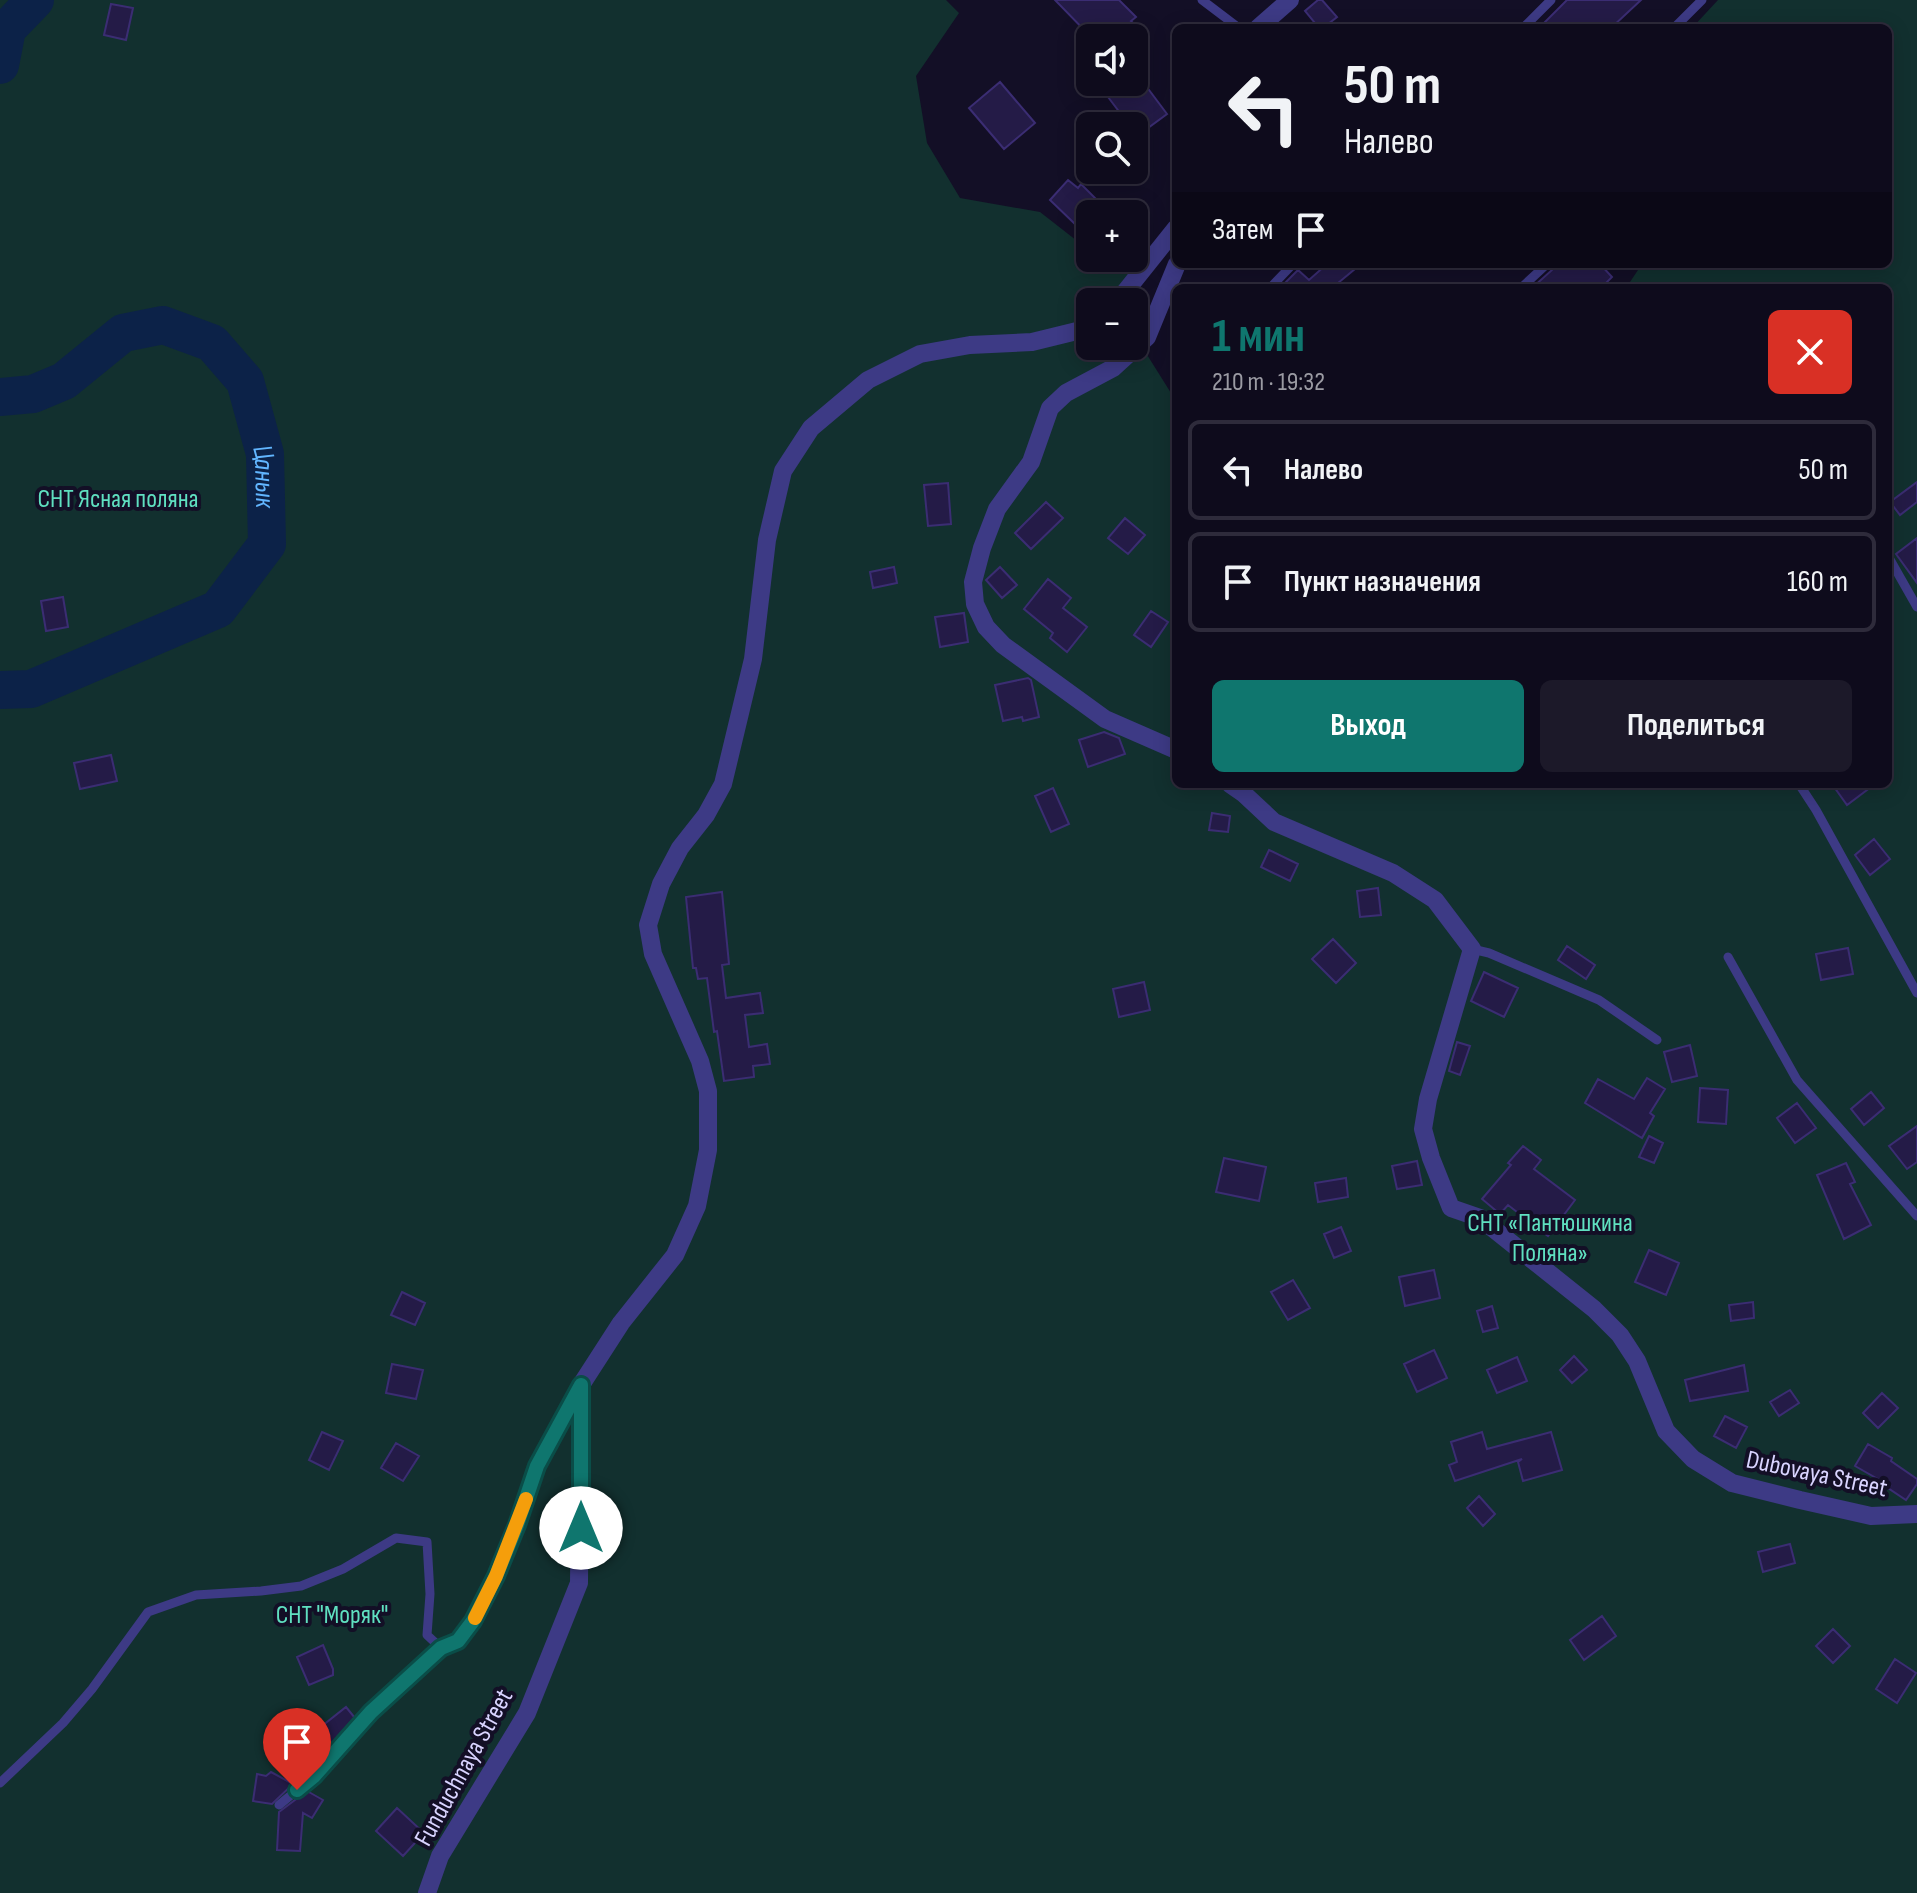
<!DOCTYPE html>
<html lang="ru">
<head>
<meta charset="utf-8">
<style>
	:root { --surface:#0e0b1c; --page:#1c1929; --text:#f1f3f6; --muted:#9b9ba3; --line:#2e2b3b; --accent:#0f766e }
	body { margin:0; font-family:"Sofia Sans Condensed",sans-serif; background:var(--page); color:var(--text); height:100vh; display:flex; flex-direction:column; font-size:30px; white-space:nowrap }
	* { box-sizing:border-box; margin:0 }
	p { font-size:26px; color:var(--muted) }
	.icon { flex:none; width:44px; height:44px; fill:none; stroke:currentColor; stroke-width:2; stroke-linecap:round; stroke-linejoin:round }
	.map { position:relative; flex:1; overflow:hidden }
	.sheet { position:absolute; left:1172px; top:284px; width:720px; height:504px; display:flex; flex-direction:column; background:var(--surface); border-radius:12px; box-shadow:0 4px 20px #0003,0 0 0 2px var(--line) }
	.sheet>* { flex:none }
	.hud { position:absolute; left:1172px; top:24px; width:720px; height:244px; border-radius:12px; box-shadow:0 4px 20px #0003,0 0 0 2px var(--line); background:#0e0b1c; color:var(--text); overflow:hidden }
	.tools { position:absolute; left:1076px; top:24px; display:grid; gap:16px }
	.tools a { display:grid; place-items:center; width:72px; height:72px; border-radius:12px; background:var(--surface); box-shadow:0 4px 20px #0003,0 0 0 2px var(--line); font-size:40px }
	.pin { position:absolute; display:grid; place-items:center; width:68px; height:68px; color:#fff; margin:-82px -34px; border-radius:50% 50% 50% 0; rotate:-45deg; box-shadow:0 0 8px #0007 }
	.pin .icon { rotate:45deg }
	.me { position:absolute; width:88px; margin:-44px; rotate:0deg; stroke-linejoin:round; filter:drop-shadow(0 0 6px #0008) }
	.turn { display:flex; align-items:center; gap:28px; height:168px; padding:0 40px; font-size:36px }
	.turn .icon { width:104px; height:104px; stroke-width:2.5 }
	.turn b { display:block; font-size:56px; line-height:68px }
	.then { display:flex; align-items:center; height:76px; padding:0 40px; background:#0003; gap:16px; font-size:30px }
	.round { display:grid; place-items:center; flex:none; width:84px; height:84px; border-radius:12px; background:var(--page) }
	.summary { display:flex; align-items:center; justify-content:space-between; height:136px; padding:0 40px }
	h1 { font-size:48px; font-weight:700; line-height:60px; color:var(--accent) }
	.cta { display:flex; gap:16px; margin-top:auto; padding:16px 40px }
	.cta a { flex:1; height:92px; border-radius:12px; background:var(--accent); color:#fff; font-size:32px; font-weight:700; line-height:92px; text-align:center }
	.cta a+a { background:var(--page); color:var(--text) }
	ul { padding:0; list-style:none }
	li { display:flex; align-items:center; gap:24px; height:100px; margin:0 16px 12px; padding:0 24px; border:4px solid var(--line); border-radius:12px }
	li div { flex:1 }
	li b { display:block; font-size:30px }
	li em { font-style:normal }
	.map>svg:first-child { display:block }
	.green { fill:#12302f }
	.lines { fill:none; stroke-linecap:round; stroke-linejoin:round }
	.river { stroke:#0c2248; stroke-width:38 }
	.building { fill:#241b47; stroke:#3b2d73; stroke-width:2 }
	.service { stroke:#3d3a85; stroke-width:9 }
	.minor { stroke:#3d3a85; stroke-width:18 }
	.route-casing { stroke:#0a4d48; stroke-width:20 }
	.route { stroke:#0f766e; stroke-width:14 }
	.slow { stroke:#f59e0b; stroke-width:14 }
	.labels { text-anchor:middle; stroke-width:8; stroke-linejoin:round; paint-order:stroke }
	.park-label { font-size:26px; fill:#5fe0c0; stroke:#130f26 }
	.street-label { font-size:26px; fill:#d9d4ff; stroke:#130f26 }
	.water-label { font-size:28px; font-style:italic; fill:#62b6ff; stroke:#130f26 }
</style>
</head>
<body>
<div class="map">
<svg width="1917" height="1893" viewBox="0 0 1917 1893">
	<rect width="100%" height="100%" fill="#130f26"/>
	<path class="green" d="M0,0H946L959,13L916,76L927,143L960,198L1040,212L1081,244L1090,245V258H1124L1132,270L1129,302H1090V346H1134V334L1176,401V784H1888V288H1626L1642,264H1888V28H1692L1718,0H1917V1893H0Z"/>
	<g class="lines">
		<g class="river">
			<path d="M0,65L7,29L35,0"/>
			<path id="s1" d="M0,397L33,394L64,381L123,333L163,325L212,343L245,381L265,454L267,544L218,609L31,689L0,690"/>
		</g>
	</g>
	<path class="building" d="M1055,0H1119L1136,17L1131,21L1134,24L1119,38H1092Z
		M1318,0H1322L1337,17L1323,28H1319L1305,11Z
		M1567,0H1641L1611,28H1539Z
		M111,4L133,8L126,40L104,35Z
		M1000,82L1035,123L1004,149L969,108Z
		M1120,82H1143L1167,114L1137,136L1134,126H1130L1105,93Z
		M1068,180L1078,188L1081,184L1098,201L1076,225L1050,200Z
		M1327,264H1361L1332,288H1280L1298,270L1309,280Z
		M1554,264H1600L1612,277L1601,288H1532L1552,270Z
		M1917,482V502L1900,515L1890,502Z
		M948,483L951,524L928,526L924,485Z
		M1046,502L1063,518L1031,549L1015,533Z
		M1125,518L1145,535L1128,554L1108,538Z
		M1917,538V583L1896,554Z
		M894,567L897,583L873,588L870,572Z
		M1000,567L1017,585L1002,598L986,580Z
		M1048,579L1071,598L1063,608L1087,627L1067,652L1050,638L1053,633L1024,609Z
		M63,597L68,627L46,631L41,601Z
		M1151,611L1168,622L1151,647L1134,635Z
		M964,613L968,642L940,647L935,617Z
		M1028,678L1031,680L1039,717L1023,721L1022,717L1003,721L995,685Z
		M1104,732L1119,738L1125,754L1088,767L1079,740Z
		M111,755L117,781L80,789L74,763Z
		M1832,784H1875L1847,805Z
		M1053,788L1069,824L1051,832L1035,796Z
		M1212,813L1230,816L1228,832L1209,830Z
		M1874,839L1890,859L1870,875L1855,855Z
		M1269,850L1298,864L1290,881L1261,867Z
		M1378,888L1381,915L1360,917L1357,891Z
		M722,892L729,964L722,965L726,998L760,993L763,1013L745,1015L749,1047L767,1044L770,1064L753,1066L754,1077L724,1081L717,1031L714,1032L707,978L698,979L696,968H693L686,897Z
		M1333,939L1356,963L1336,983L1312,959Z
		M1567,946L1595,965L1586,979L1558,960Z
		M1848,948L1853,974L1821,980L1816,954Z
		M1484,972L1518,988L1504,1017L1471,1001Z
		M1144,982L1150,1010L1119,1017L1113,989Z
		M1457,1042L1470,1046L1460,1075L1449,1071Z
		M1690,1045L1697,1076L1672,1082L1664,1052Z
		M1647,1078L1665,1089L1650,1113L1654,1116L1642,1138L1585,1103L1598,1079L1634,1099Z
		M1700,1088L1728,1090L1726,1124L1698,1122Z
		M1871,1092L1884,1108L1864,1125L1851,1109Z
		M1797,1103L1816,1128L1795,1143L1777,1118Z
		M1917,1126V1162L1907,1169L1889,1146Z
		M1649,1136L1663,1143L1654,1163L1639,1157Z
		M1523,1146L1541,1160L1534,1169L1575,1200L1548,1236L1508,1205L1500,1214L1482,1199L1511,1165L1508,1163Z
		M1224,1158L1266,1167L1259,1201L1216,1192Z
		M1417,1161L1422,1185L1397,1189L1392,1166Z
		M1846,1163L1855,1182L1850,1184L1871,1225L1844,1239L1817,1175Z
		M1346,1178L1348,1197L1318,1202L1315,1183Z
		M1341,1227L1351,1251L1334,1258L1324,1234Z
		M1649,1250L1679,1263L1666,1295L1635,1282Z
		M1434,1270L1440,1298L1405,1306L1399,1277Z
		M1293,1280L1310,1308L1288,1320L1271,1292Z
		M402,1292L425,1303L415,1325L391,1315Z
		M1753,1302L1754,1318L1731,1321L1729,1305Z
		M1492,1306L1498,1328L1483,1332L1477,1311Z
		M1434,1350L1447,1378L1417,1392L1404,1364Z
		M1574,1356L1587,1370L1572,1383L1560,1370Z
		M1517,1357L1527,1381L1497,1393L1487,1370Z
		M392,1364L423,1370L416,1399L386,1393Z
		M1744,1365L1748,1391L1690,1401L1685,1380Z
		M1790,1390L1799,1403L1779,1416L1770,1402Z
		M1882,1393L1898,1408L1878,1428L1863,1413Z
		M1725,1416L1747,1427L1736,1448L1714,1436Z
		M322,1432L343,1441L329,1470L309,1460Z
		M1482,1432L1487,1449L1551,1432L1562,1470L1523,1481L1518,1462L1522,1459L1455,1481L1449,1465L1457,1462L1451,1442Z
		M396,1443L419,1456L403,1481L381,1468Z
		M1868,1444L1892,1458L1891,1461L1917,1479V1484L1906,1500L1888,1488L1890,1486L1855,1466Z
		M1479,1496L1495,1514L1483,1526L1467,1508Z
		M1790,1544L1795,1563L1763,1572L1758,1552Z
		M1602,1616L1616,1636L1584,1660L1570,1640Z
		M1833,1629L1850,1646L1833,1663L1816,1646Z
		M323,1645L333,1669V1675L309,1685L297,1657Z
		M1895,1659L1916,1673L1897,1703L1876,1689Z
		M346,1707L355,1718L330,1747L317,1730Z
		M271,1772L293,1784L272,1804L253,1801L257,1774L266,1776Z
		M307,1791L323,1800L312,1818L303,1813L300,1851L277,1850L279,1812Z
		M397,1808L424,1833L403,1856L376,1831Z"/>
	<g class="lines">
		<path class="service" d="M1202,0L1239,28
			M1523,28L1551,0
			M1674,28L1702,0
			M1270,288L1293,264
			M1521,288L1547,264
			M1888,556L1917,607
			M1799,784L1816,810L1917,993
			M1472,949L1489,953L1599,1000L1657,1040
			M1728,957L1797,1080L1917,1216
			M0,1783L63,1723L92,1689L148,1612L196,1595L261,1591L301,1586L343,1569L396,1538L427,1542L430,1594L427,1635L441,1648L458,1641L473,1621L496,1576L537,1466L578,1392
			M279,1805L314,1776L371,1712L441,1648"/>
		<path class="minor" d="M1258,28L1290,0
			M1117,302L1176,228
			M1176,750L1105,719L1003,645L986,627L975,604L973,582L982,548L997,509L1031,462L1050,408L1066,393L1113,368L1147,337L1177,264
			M1230,784L1243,793L1274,822L1393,873L1435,900L1472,949L1428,1099L1423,1129L1431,1158L1451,1208L1480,1218L1594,1309L1620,1335L1637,1361L1666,1431L1693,1459L1732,1483L1800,1500L1871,1516L1917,1514
			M427,1893L440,1856L527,1713L579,1583L581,1385L621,1323L675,1255L697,1206L708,1150V1091L700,1061L653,954L648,925L661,884L680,848L706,815L723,784L753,659L767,540L783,471L811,428L868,380L920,354L970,345L1032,342L1081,330L1090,322"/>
	</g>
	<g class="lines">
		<g class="route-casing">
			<path id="route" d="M297,1790L314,1776L371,1712L441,1648L458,1641L473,1621L496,1576L517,1525L537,1466L581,1385V1528"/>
		</g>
		<use href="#route" class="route"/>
		<path class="slow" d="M475,1618L496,1576L526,1499"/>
	</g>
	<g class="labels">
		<g class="park-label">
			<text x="118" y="507">СНТ Ясная поляна</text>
			<text x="1550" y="1231">СНТ «Пантюшкина<tspan x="1550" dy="30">Поляна»</tspan></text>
			<text x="332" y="1623">СНТ "Моряк"</text>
		</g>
		<g class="street-label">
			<text transform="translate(1817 1473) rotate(12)" y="9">Dubovaya Street</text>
			<text transform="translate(463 1767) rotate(-61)" y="9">Funduchnaya Street</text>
		</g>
		<g class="water-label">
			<text dy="10" stroke="none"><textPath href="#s1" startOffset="384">Цанык</textPath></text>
		</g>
	</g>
</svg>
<div class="tools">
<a><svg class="icon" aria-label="sound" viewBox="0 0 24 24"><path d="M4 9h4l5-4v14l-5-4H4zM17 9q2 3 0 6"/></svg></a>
<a><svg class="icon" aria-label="search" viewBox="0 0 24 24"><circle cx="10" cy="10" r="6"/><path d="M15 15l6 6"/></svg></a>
<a>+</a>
<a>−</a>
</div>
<div class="pin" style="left:297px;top:1790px;background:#d93025"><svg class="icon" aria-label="arrive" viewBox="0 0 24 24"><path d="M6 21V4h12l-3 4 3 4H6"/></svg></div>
<svg class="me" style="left:581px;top:1528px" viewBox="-20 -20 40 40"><circle r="19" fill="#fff"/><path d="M0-13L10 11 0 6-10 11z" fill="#0f766e"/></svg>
<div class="hud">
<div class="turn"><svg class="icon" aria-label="left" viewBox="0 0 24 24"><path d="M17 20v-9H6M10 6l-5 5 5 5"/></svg><div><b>50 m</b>Налево</div></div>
<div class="then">Затем<svg class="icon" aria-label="arrive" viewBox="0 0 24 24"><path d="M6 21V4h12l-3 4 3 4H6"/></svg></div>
</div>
<section class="sheet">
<div class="summary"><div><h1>1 мин</h1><p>210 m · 19:32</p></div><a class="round" style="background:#d93025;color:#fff"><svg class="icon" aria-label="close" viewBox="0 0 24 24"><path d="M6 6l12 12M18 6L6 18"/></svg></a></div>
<ul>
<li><svg class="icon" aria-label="left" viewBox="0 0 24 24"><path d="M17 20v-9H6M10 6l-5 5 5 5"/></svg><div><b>Налево</b></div><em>50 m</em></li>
<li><svg class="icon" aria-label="arrive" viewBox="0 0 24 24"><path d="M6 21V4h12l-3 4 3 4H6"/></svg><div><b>Пункт назначения</b></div><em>160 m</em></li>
</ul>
<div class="cta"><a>Выход</a><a>Поделиться</a></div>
</section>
</div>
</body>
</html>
